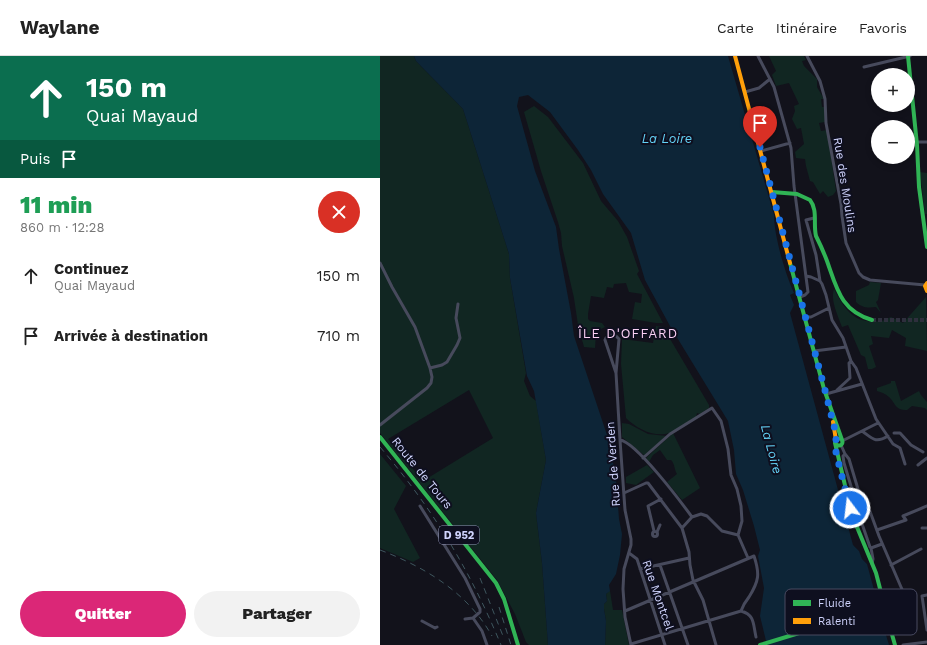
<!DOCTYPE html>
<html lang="fr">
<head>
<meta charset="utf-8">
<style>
	:root { --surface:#fff; --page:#f2f2f2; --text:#222; --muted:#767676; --line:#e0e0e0; --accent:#db2777 }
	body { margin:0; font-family:"Work Sans",sans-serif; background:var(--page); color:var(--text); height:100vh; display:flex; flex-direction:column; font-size:15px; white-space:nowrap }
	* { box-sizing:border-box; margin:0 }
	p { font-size:13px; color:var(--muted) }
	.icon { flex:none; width:22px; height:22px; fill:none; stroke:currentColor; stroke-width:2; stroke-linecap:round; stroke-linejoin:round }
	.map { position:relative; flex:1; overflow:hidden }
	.drawer { display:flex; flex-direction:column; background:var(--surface); width:380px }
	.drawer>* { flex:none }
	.guide { background:#0b6e4f; color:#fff; overflow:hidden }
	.fabs { position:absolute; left:491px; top:12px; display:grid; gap:8px }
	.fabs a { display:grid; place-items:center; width:44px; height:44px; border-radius:50%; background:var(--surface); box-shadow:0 2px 6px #0003; font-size:20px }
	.pin { position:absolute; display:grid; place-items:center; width:34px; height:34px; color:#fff; margin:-41px -17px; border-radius:50% 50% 50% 0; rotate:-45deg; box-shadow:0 0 4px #0007 }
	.pin .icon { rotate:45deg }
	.me { position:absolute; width:44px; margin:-22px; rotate:345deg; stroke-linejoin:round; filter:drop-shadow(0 0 3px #0008) }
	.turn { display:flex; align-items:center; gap:14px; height:84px; padding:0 20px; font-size:18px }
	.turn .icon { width:52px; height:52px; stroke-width:2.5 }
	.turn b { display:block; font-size:28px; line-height:34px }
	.then { display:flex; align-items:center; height:38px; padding:0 20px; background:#0003; gap:8px; font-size:15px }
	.round { display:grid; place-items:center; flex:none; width:42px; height:42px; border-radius:21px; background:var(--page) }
	.summary { display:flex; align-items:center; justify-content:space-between; height:68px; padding:0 20px }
	h1 { font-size:24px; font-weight:800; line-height:30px; color:#1e9e55 }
	.primary-button { display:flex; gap:8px; margin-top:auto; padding:8px 20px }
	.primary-button a { flex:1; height:46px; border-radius:24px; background:var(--accent); color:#fff; font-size:16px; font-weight:800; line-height:46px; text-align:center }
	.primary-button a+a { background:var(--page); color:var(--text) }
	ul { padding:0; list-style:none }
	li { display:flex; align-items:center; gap:12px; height:60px; padding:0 20px }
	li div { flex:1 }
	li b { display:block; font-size:15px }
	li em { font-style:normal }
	header { display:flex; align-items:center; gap:24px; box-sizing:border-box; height:56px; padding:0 20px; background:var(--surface); border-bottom:1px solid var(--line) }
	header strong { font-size:19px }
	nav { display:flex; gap:22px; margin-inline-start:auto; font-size:14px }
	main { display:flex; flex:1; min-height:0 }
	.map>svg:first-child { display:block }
	.green { fill:#112622; fill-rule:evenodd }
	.water { fill:#0d2537 }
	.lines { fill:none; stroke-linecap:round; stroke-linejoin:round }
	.secondary-tunnel { stroke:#2e2f3d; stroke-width:4; stroke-dasharray:4 2; stroke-linecap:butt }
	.street { stroke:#474a5c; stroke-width:3 }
	.fast { stroke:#30b455; stroke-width:4 }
	.slow { stroke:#ff9f0a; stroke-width:4 }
	.rail { stroke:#3e565e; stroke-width:1; stroke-dasharray:6 5; stroke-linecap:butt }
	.route { stroke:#1a73e8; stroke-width:7; stroke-dasharray:0 12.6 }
	.labels { text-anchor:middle; stroke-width:4; stroke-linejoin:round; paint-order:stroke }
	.shield { fill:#0e0f1f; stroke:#9598ba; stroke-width:1 }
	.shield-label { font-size:11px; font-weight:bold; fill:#cfd3fc }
	.street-label { font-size:12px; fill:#cfd3fc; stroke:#0e0f1f }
	.water-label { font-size:13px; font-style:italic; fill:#63d2f6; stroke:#0e0f1f }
	.neighbourhood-label { font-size:13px; letter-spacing:1px; fill:#fcd1f6; stroke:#0e0f1f }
	.key { fill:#0e0f1f; stroke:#484a61; stroke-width:1 }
	.key-label { font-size:11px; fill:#cfd3fc }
</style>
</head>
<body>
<header>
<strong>Waylane</strong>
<nav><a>Carte</a><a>Itinéraire</a><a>Favoris</a></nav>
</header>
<main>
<section class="drawer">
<div class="guide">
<div class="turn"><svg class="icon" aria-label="ahead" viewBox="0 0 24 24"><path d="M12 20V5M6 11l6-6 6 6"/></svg><div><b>150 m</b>Quai Mayaud</div></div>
<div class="then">Puis<svg class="icon" aria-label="arrive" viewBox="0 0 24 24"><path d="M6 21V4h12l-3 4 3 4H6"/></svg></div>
</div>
<div class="summary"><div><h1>11 min</h1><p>860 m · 12:28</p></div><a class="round" style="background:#d93025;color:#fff"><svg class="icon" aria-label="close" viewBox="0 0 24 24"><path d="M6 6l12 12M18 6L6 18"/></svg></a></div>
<ul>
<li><svg class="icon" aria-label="ahead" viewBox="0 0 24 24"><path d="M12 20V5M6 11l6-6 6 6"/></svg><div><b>Continuez</b><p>Quai Mayaud</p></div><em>150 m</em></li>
<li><svg class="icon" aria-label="arrive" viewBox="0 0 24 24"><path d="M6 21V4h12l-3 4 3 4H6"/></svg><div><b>Arrivée à destination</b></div><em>710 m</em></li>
</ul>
<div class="primary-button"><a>Quitter</a><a>Partager</a></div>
</section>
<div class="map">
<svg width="547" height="589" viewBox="0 0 547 589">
	<rect width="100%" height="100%" fill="#12121b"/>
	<path class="green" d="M0,0H34L36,5L83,53L129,198L130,222L146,317L144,325L150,340L156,345L166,404L156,457L162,507L168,589H149L146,586L135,558L117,524L0,377ZM89,334L113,382L43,425L8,383Z
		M389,0H424L426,4L422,5L424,10L437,23V31L444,43H441L442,51H445V66L439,67L441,75L447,74L455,128L456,135L453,139L448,141L443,135L440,138L433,126L430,125L426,110L425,103L416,102L415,96L424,88L421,72L417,73L412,63L415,55L414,50L419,48L409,27L396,30L392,19L396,15Z
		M154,50L168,61L203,107L221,145L238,165L247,181L259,215L257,218L283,267H276L252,263L255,246L261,247L262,238L249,236L246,227L234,228L233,232L227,231L224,242L211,240L208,258V263L210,265L222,267L225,271L221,273V274L216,278L215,292L204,291L198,269L194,242L182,190L181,177L178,166L161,115L144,56Z
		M540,116L547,117V158H545Z
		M490,226L501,227L498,244L496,246L501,257L496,251C488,252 482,252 476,246V235L489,229Z
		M454,233C462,248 472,267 493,265C496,265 499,266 502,265C505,264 508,262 511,261L523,267L546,241L547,295L525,290L526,282L512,274L509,282L491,280L493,288L489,290L496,311L492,313H488L485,301L481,299L468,269L462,271C458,260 450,244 454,233Z
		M276,270L283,271L329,349V352L320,358L317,357L316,361C308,366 300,372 292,376C276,383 257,373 246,362L241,308L242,283L273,287Z
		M511,325H515L521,345L539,335L541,339L547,346V354L545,352L532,350L527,354C515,354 516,348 509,341C506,338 501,336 497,335V332L511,327Z
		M242,367L249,368L268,378L287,380L266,399H264L242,381Z
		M293,377L320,432L302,444L287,426L297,418C294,413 295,408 291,404H287L280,394L273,399L269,406L266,402Z
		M0,398L26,430L14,453L40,502L33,506L0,492Z
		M267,409L274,416L256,429L246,427V421Z
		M229,535H230L233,554H242L249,589H225L226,565L224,553V548L227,545L226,538Z"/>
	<path class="water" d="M34,0H348L394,159C394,180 405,217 414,237L410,239L414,249L410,257L473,489L479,495L482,503L487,508L497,545L496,546L509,589H387L380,560L384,532L378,500L380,494L374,470L363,434L356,418L354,394L348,365L290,270L265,224L251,177L223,138L211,114L198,94L170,56L148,39L139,41L137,50L155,115L176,171L179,193L191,257L194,280L229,385L236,423L239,463L242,478L240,499L236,518L229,529L230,535L226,538L227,545L224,548V553L226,565L225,589H168L162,507L156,457L166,404L154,335L147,320L130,222L129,198L83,53L36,5Z"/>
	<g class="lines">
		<path class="secondary-tunnel" d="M492,264H547"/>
		<path class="street" d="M378,0L394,31L411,92L414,130L428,236L425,239L420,241
			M427,0L440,25L445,43L446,67L461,148L462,160L466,187L479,217L483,221L490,224L545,229
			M484,11L530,0
			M365,36L379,32L390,23
			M536,86H547
			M381,95L410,87
			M434,162L426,164L436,199L440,225L442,228L446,239L452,264L463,282L471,305L476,312L496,363L513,388L520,392L525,408
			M0,207L12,231L35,271L50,312L52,321L51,327L47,332L0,369
			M426,220L431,221L440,225
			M426,261H431L449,252
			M434,295L466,291
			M50,312L62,309L67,306L77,289L80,282L76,262L78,248
			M236,317L225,284L226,282L230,279L236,280L239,283L236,317L240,384L245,454L251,483V489L244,513L243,533L245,561L251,589
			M457,334L470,322L469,307L471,305
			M446,338L482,328
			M482,375C492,382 495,388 508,380
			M514,377H520L531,389L543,396
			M240,384C256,386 301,446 312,461
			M462,385L498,367
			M461,389L465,398L469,403L483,450L484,451L488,450L499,480L524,538
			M465,398L463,400L464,407L477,450L480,452
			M263,402L290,378L332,352L341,365L348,393L351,419L357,433L361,450L362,465L358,479
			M538,409L547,402
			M244,437L266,427H268L302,472L309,496L310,509L313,524L323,544L336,589
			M40,450L85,522L100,553V556L93,562
			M480,452L479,459L490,491L491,492L493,503L492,508
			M302,472L312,461L321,458L327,460L342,475L358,479
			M542,472H547
			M497,474L526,464L523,460L547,450
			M274,475L268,450L281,443
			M272.5 478a2.5 2.5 0 1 1 5 0a2.5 2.5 0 1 1-5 0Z
			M277,476L280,469
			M358,479L368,502
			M491,492L502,488
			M249,497L257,503L285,589
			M280,509L308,589
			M511,509L541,493
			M260,513L309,502
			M547,539L542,540L547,574
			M245,555L374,500C380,518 379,525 369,541C365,546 363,549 361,555
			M361,555C375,559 373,568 376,581
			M93,562L102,575L107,589
			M85,563L93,562
			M42,565L55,572L57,571
			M251,588L361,555
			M523,589L547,586"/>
		<path class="fast" d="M528,0L537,89L539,131L547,191
			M392,136L417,138L430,144C438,154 433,168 436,180C440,188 444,197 447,205C457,233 461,255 492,264
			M410,207L444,333L462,384
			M0,381L116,527L124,543L138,589
			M455.5 386a3.5 3.5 0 1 1 7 0a3.5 3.5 0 1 1-7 0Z
			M455,387L472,459L496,517L504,548
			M501.5 551a3.5 3.5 0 1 1 7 0a3.5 3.5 0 1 1-7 0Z
			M505,554L515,589
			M380,589L501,552"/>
		<path class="slow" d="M355,0L410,207
			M547,227L545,230L547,235
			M453,366L456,384"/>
		<path class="rail" d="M0,391C53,453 90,514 121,589
			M0,494C45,511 88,537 112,580
			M100,522L123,580
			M119,551L131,589"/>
	</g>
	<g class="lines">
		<path class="route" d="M380,91L446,338L456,378V397L470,452"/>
	</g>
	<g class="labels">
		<rect class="shield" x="59" y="470" width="40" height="18" rx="3"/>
		<g class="shield-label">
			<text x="79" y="483">D 952</text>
		</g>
		<g class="street-label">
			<text transform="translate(465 129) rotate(81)" y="4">Rue des Moulins</text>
			<text transform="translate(233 408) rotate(-94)" y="4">Rue de Verden</text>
			<text transform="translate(42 417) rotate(51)" y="4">Route de Tours</text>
			<text transform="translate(278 539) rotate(71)" y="4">Rue Montcel</text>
		</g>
		<g class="water-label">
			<text x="287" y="87">La Loire</text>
			<text transform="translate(392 393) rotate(75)" y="5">La Loire</text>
		</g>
		<g class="neighbourhood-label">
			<text x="248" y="282">ÎLE D'OFFARD</text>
		</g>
	</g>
	<rect x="405" y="533" width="132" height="46" rx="6" class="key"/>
	<rect x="413" y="544" width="18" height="6" fill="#30b455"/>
	<rect x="413" y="562" width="18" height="6" fill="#ff9f0a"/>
	<g class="key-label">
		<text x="438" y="551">Fluide</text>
		<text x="438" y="569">Ralenti</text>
	</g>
</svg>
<div class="fabs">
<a>+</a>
<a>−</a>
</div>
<div class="pin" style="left:380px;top:91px;background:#d93025"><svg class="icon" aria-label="arrive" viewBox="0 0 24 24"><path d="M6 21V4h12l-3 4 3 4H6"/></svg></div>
<svg class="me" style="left:470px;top:452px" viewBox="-20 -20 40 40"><circle r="17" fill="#1a73e8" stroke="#fff" stroke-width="3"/><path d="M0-11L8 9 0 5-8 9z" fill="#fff"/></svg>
</div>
</main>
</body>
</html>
